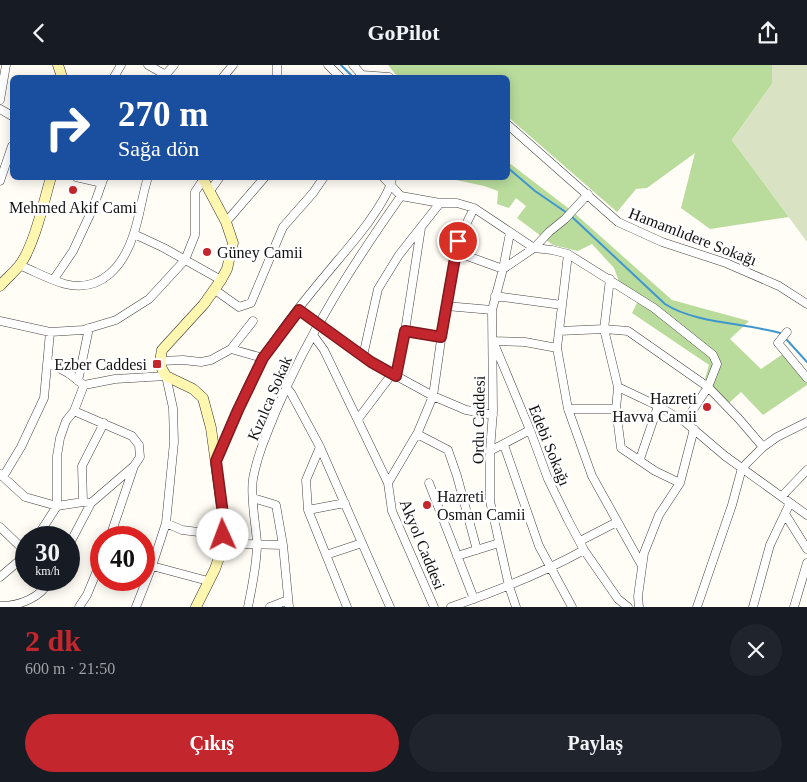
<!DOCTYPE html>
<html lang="tr">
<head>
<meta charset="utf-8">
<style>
	:root { --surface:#171b24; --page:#20242c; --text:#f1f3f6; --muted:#9ea1a6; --accent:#c4262e }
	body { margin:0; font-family:Georgia,serif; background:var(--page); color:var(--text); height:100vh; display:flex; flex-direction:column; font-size:19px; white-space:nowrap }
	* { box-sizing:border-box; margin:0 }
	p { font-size:16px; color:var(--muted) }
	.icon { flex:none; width:28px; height:28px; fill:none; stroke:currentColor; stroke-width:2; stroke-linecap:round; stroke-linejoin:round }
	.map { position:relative; height:542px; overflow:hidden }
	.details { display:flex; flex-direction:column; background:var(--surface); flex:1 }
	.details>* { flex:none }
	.banner { position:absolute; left:10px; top:10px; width:500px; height:105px; border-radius:8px; box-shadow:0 2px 12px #0003; background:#1a4fa0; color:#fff; overflow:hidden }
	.speed { position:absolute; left:15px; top:461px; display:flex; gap:10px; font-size:25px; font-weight:700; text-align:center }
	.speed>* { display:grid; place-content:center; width:65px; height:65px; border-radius:50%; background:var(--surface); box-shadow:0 2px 12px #0003; line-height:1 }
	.speed small { font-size:12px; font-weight:400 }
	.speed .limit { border:8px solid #d22; background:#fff; color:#111 }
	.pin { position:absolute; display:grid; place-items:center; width:42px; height:42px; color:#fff; margin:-21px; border:2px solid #fff; border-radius:50%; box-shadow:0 1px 5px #0007 }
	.me { position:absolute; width:55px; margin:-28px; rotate:358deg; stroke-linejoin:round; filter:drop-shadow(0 0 4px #0008) }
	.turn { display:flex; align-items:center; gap:18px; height:105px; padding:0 25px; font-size:22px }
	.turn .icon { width:65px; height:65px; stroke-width:2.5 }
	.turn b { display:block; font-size:35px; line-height:42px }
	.round { display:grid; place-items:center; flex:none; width:52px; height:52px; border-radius:26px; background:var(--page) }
	.headline { display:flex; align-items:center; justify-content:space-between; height:85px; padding:0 25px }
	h1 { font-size:30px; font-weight:700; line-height:38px; color:var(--accent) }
	.cta { display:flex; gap:10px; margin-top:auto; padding:10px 25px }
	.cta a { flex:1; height:58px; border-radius:30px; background:var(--accent); color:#fff; font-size:20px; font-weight:700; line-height:58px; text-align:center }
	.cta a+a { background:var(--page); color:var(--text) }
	header { display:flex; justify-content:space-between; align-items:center; height:65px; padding:0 25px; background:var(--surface); font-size:22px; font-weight:700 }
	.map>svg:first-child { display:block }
	.forest { fill:#b9dc9c }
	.cemetery { fill:#d9e3c4 }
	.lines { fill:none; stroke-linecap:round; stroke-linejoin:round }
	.stream { stroke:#3f96cf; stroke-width:2 }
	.street-casing { stroke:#444; stroke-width:9 }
	.secondary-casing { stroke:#333; stroke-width:11 }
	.street { stroke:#fff; stroke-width:8 }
	.secondary { stroke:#fff6b0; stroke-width:10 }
	.route-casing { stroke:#7f191e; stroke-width:12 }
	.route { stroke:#c4262e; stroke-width:9 }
	.poi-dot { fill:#c4262e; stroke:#fff; stroke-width:2 }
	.labels { text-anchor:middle; stroke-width:5; stroke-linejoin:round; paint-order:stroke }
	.poi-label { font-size:16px; fill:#111; stroke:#fff; text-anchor:start }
	.street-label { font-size:16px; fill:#111; stroke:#fff }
</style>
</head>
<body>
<header><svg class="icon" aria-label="back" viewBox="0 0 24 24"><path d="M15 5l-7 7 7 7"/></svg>GoPilot<svg class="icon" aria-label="share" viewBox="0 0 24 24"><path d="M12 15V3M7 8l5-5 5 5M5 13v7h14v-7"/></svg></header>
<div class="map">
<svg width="807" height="542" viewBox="0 0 807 542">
	<rect width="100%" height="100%" fill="#fffdf5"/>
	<path class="forest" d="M388,0H772V19L732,75L789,152L710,164L681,143L695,88L647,123L636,124L617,147L508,52V12H401L397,11Z
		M508,97L572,146L672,235L749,256L730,274L761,304L783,289L807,313V320L763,350L741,327L729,338L705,314L709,300L632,248L638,236L620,219L614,203L592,179L578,186L553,180L517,153L526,141L516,133L509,143L497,139L498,126L484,121L447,113L508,112Z"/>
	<path class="cemetery" d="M772,0H807V177L732,75L772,19Z"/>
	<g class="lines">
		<path class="stream" d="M341,0L353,12
			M508,103L535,126L567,148
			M571,151L665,239C694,258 744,258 780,268
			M787,275L807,297"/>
		<g class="street-casing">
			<path id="street" d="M148,0L164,9L167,8L174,0
				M328,0L340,12
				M353,0L362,10
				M114,12L121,0
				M223,12L233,0
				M277,12V0
				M359,12L362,10L389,12
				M0,35L6,0
				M0,44L12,51
				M508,60L618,157L662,177L726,198L779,221L807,239
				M76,112L102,118
				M383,112L401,131L440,138H457L474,143L534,183L552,185L568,189L654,243L713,290L717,299L708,322L685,357
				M0,116L12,81
				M210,126L220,112
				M226,157L265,112
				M510,168L503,204L492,245L493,346L490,386V436L509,521L516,542
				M134,169L164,183L221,215
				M456,187L503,204L534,183L549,167L565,154L588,129
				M568,189L557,283L568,344L592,411L641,499
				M19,200C34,206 50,215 65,219C102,228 124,200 134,168C140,150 142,131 148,112
				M54,214L73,186L93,143L104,112
				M610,214L604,264L618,322L616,344L621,383L655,406L680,418
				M215,225L239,242L251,238L283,162L313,128L324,112
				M495,231L562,240
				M446,241L492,245
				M299,245L371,297L433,331L466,345L493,350
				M0,256L50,267L83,265L116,255L149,234L185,195L195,170V127L203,115
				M405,266L441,272
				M559,266L604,264L628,266L708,322L739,354L763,382
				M787,267L778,278L807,313
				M313,270L324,285L388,418
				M557,283L525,277L493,276L530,365L548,414L568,455L584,485L618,534L628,542
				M231,284L253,256
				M363,291L378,224L399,190L440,138
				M160,296L183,295L201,297L211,295L231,284L263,293
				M48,297L68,308L84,320L115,314L166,311L173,343L174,377L166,458L152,501L136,542
				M396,311L405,266L421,163
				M78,316L89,263
				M84,320L74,346L132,371L139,380L140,392L134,401L110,472
				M286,322L291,328L320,382L390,542
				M618,322L658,341L685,357L725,391L807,450
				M568,344H616
				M358,354L392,309
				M417,369L448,385L457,411L477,485
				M504,380L539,481L572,542
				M320,382L306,415L308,445L347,542
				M490,386L530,365
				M640,394L658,341
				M216,396C231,361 244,324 264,292C291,249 326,210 358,171C367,160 392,126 392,112
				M0,409L25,432L57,441L83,437L91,438L134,401
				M3,412L21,382L44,333L50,267
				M429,418L474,534
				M782,431L807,405
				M253,433L276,440L283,480
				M83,437L82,401L104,358
				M308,445L345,438
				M785,449L807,484
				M166,458L182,465L223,470
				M0,462L26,487
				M37,472L57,441V391L60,373L66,356L74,346
				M580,476L617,457
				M69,480L91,438
				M222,484L243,479L283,480L289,542
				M326,490L362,478
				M457,491L499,478
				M152,501L208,516
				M0,512L26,490
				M0,541C19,541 41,533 50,515
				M79,542L87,530L101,496
				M248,542C252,521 257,500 257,478C256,461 250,430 253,414C257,391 267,368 276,346C308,269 353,199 401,131
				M270,542L288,535
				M434,542L392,446L388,418L418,367L433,331L448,226L458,176L474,143
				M451,542C497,526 541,509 584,485
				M639,542L638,531L644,488L659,450L680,418L694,364
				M697,542L732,440L742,403L763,382L777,372L807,357
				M753,542L770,480L790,438
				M794,542L807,498"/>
		</g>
		<g class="secondary-casing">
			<path id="secondary" d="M58,0L62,12
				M0,221C6,214 13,208 19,201C34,182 44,136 51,112
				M196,542L215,504L222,484L224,457L211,363L203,333L193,324L166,311L162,304L160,296L162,285L204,239L221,215L227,204L233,178L226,157L202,112"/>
		</g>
		<use href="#street" class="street"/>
		<use href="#secondary" class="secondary"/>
	</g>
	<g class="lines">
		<g class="route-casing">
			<path id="route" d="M223,470L224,457L216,396L238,345L263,293L299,245L371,297L396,311L405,266L441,272L458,176"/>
		</g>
		<use href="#route" class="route"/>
	</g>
	<g class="poi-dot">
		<circle cx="73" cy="125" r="5"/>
		<circle cx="207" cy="187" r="5"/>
		<rect x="152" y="294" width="10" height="10" rx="2.5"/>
		<circle cx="707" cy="342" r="5"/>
		<circle cx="427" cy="440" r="5"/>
	</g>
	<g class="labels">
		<g class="poi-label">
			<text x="73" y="148" text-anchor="middle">Mehmed Akif Cami</text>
			<text x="217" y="193">Güney Camii</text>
			<text x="147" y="305" text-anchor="end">Ezber Caddesi</text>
			<text x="697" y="339" text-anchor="end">Hazreti<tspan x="697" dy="18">Havva Camii</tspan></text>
			<text x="437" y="437">Hazreti<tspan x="437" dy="18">Osman Camii</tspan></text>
		</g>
		<g class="street-label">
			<text transform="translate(693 171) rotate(21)" y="6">Hamamlıdere Sokağı</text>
			<text transform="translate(269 333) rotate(-67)" y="6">Kızılca Sokak</text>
			<text transform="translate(478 355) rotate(-89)" y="6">Ordu Caddesi</text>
			<text transform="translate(550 380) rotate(68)" y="6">Edebi Sokağı</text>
			<text transform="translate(423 479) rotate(68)" y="6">Akyol Caddesi</text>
		</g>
	</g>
</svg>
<div class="speed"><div>30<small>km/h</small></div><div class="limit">40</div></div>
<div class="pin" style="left:458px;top:176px;background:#d93025"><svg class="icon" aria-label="arrive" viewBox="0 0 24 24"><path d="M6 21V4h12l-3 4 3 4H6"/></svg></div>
<svg class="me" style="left:223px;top:470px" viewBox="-20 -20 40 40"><circle r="19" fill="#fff"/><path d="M0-13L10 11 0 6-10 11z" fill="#c4262e"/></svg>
<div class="banner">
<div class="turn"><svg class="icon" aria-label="right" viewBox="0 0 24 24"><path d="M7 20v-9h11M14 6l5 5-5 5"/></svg><div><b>270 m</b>Sağa dön</div></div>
</div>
</div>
<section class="details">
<div class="headline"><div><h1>2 dk</h1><p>600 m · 21:50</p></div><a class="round"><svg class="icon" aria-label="close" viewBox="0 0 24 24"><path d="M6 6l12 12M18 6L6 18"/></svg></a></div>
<div class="cta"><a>Çıkış</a><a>Paylaş</a></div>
</section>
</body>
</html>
